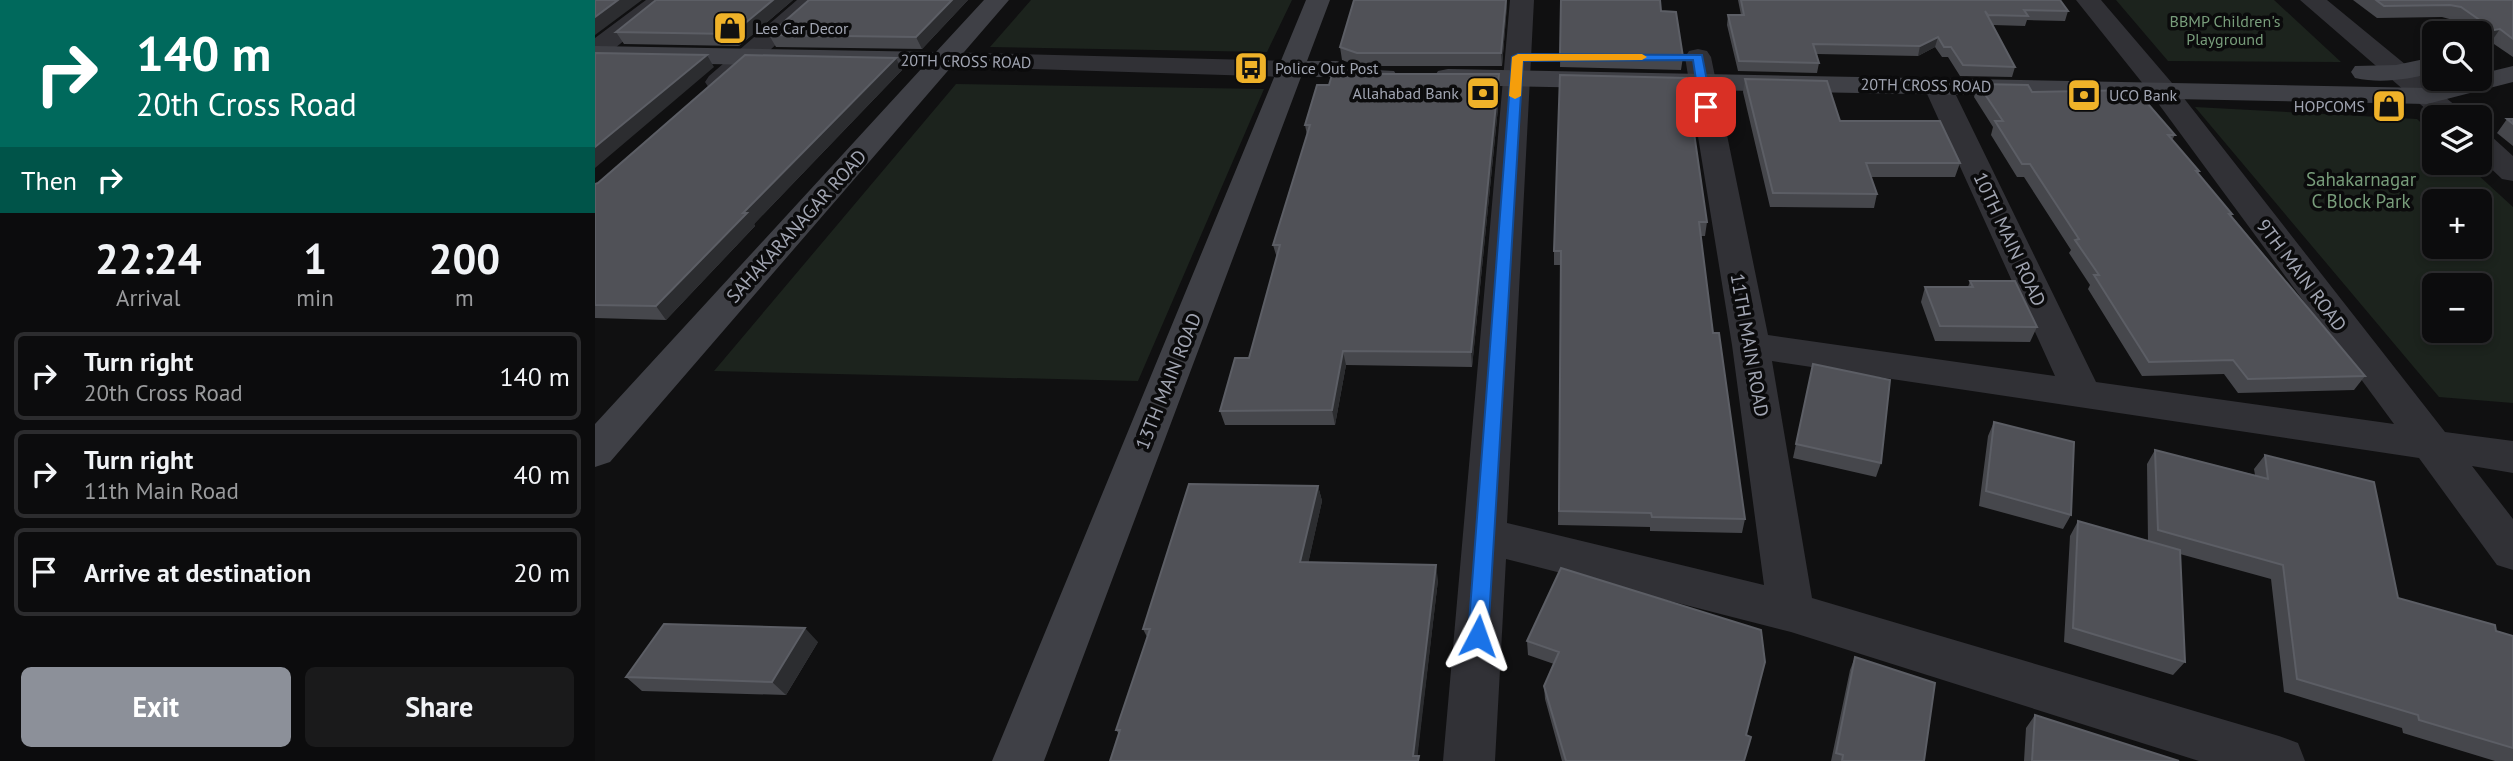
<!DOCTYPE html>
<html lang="en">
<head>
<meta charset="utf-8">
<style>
	:root { --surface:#0c0c0d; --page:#1a1a1b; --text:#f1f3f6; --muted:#9a9b9d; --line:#2c2c2e; --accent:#8c9099 }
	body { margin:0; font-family:"PT Sans",sans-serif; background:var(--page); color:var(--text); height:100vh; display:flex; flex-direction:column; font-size:26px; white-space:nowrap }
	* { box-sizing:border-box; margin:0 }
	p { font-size:23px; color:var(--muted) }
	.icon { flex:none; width:38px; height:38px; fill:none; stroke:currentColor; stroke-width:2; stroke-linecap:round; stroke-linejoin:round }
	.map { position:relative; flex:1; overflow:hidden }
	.drawer { display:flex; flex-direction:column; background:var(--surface); width:595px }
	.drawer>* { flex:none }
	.top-card { background:#00695c; color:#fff; overflow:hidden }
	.controls { position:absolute; left:1827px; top:21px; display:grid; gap:14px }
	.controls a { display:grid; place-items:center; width:70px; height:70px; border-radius:10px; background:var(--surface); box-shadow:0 4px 10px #0003,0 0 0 2px var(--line); font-size:35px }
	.pin { position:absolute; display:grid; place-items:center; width:60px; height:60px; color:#fff; margin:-30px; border-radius:14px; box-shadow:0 4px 10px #0006 }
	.me { position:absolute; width:77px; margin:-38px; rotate:4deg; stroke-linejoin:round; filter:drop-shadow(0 0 5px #0008) }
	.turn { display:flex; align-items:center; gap:24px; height:147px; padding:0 21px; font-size:32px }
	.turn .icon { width:91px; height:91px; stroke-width:2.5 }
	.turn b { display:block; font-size:49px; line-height:60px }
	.then { display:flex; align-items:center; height:66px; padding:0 21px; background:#0003; gap:14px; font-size:26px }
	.eta { display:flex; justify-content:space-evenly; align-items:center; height:119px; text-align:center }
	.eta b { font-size:42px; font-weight:700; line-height:49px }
	.button { display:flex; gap:14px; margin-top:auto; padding:14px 21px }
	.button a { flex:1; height:80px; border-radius:10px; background:var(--accent); color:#fff; font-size:28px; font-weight:700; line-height:80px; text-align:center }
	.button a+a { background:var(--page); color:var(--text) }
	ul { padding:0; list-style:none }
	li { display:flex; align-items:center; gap:21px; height:88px; margin:0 14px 10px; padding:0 7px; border:4px solid var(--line); border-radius:10px }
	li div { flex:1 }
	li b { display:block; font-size:26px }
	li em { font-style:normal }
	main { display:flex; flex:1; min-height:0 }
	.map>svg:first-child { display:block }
	.green { fill:#1c231d; fill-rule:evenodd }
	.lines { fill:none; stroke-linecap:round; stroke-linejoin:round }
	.street { fill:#313136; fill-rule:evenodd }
	.secondary { fill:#3f4046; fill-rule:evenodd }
	.wall { fill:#46474c }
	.shaded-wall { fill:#2c2d30 }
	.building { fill:#505157; stroke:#5c5e65; stroke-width:2 }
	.route { fill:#1a73e8; stroke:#114b97; stroke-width:2 }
	.slow { fill:#f59e0b }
	.labels { text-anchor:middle; stroke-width:7; stroke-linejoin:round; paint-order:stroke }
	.far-park-label { font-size:16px; fill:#789d7b; stroke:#0b0b0c }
	.far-poi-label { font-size:16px; fill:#a1a5b2; stroke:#0b0b0c; text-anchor:start }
	.far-street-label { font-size:16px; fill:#a1a5b2; stroke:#0b0b0c }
	.park-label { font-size:19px; fill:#789d7b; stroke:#0b0b0c }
	.street-label { font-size:19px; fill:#a1a5b2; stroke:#0b0b0c }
</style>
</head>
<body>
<main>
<section class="drawer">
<div class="top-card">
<div class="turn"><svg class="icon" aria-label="right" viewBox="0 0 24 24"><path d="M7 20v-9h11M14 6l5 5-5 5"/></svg><div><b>140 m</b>20th Cross Road</div></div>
<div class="then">Then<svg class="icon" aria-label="right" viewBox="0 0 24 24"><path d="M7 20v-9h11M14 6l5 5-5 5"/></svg></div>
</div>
<div class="eta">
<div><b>22:24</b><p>Arrival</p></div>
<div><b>1</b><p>min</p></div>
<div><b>200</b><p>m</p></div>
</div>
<ul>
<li><svg class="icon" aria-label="right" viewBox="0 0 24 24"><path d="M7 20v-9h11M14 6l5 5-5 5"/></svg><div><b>Turn right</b><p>20th Cross Road</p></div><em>140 m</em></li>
<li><svg class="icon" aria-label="right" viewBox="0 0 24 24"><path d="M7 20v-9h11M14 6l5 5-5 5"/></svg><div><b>Turn right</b><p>11th Main Road</p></div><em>40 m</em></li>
<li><svg class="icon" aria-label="arrive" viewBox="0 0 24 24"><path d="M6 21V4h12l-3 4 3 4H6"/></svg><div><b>Arrive at destination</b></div><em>20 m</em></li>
</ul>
<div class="button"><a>Exit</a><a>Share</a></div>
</section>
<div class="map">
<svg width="1918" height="761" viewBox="0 0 1918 761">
	<rect width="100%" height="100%" fill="#101011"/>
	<path class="green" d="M436,0H697L672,52L395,47Z
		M1521,0H1679L1746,62L1573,61Z
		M361,84L669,89L543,381L119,371Z
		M1600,107L1822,119L1839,135V163H1870L1918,207V403L1844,397ZM1885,201V247H1839V201ZM1885,285V331H1839V285Z"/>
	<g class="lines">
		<path class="street" d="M51,0H79L9,57L0,59V38Z
			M202,0H229L134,88L124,90L114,88L110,82L114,76Z
			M915,0H939L912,523L1169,585L1137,345L1090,57L1094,51L1103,49L1112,51L1116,57L1173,335L1460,376L1328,85L1332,79L1342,77L1352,79L1356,85L1501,382L1799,424L1557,95L1481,0H1506L1577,83L1850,432L1918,441V473L1877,466L1918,519V570L1902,565L1824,458L1177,361L1217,598L1684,736L1703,743L1710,761H1604L1196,632L911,559L900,761H848Z
			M1705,0H1732L1867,111L1871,117H1840Z
			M348,52L695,61L705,63L709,69L705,75L695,77L339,66L335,60L339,54Z
			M1885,133L1896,136L1918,156V181L1907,179L1885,158Z"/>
		<path class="secondary" d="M389,0H414L15,462L0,467V424L327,68L0,62V46L341,52Z
			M711,0H735L712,61H742L763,69L799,71L803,77L799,83L759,85L737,77H706L449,761H397Z
			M1839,57V73C1813,79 1787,84 1760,78L1756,72L1760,66L1801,65Z
			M1918,66V82L1832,104L853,85L843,83L839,77L843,71L853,69L1832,88L1867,79H1885V74Z"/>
	</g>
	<path class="wall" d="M198,0L144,46L29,44L21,32Z
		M214,0H373L327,49L181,47L174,35Z
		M966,0L1066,11L1088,57L1086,70L965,67Z
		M1143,0H1465L1473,11L1470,21L1432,20L1430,26L1398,25L1420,67L1417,77L1365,76L1353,57H1347L1340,47L1323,56L1222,54L1224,63L1222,73L1143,71L1132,25L1133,15H1146Z
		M1758,0H1918V57L1896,42H1890L1885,38V33H1877L1858,20L1847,17L1782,18Z
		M912,5L907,66H763L747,60L745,47Z
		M301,58L307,70L159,224L160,226L71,320L0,318V184Z
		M757,74H904L905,88L877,367L751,365L740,425H630L625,411L654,358L682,258L678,245L712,135L710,125L734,85Z
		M1091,78L1112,222L1110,236H1106L1118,333L1150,519L1147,533L1055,531V527L963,525L966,265H959V251Z
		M1150,79L1245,121L1365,163L1360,177H1276L1282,194L1279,208L1175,207L1148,92Z
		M1383,84L1437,92L1580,135L1577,140L1604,171L1603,174L1637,214L1636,215L1770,376L1759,390L1643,393L1629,374L1547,376L1493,289L1495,285L1474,253L1476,250L1429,177H1422L1396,135L1398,127L1379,97Z
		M1912,119H1918V146L1902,133Z
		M1375,281L1442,327L1435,342L1340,341L1326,302L1330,287H1373Z
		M1218,364L1286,463L1281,477L1198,458Z
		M1399,422L1476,515L1468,529L1384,506L1393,436Z
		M1560,450L1660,475L1659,469L1670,455L1803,598L1918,636V761H1900L1808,733L1807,728L1689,692L1676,579L1585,554L1590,662L1578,675L1469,642L1475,536L1483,521L1553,541L1552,464Z
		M723,486L727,501L713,563L843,580L822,756L524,734L521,730L552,637L548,629Z
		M966,568L1151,735L1149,761H967L950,699L949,686L959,664L933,655L932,641Z
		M223,642L191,695L47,691L31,677Z
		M1260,657L1329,761H1236L1255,670Z
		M1440,715L1584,761H1429L1431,728Z"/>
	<path class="shaded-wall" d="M23,0H47L0,35V17Z
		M178,0H198L144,46L137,34Z
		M357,0H373L327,49L321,37Z
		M911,0H912V5L907,66L906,53Z
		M1905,29L1896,42H1890L1899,30Z
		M1343,37L1340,47L1323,56L1325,46Z
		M112,55L119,67L0,168V147Z
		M301,58L307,70L159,224L160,226L71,320L61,306L148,213Z
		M904,74L905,88L877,367L876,352Z
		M748,351L751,365L740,425L737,410Z
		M723,486L727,501L710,578L705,562Z
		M841,565L843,580L822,761L818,756Z
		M210,628L223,642L191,695L177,682Z"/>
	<path class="building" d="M0,0H23L0,17Z
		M61,0H178L137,34L21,32Z
		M214,0H357L321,37L174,35Z
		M759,0H911L906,53H762L745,47Z
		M966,0H1065L1066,11L1081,12L1088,57L965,55Z
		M1146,0H1465L1473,11L1429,10L1433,16L1393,15L1390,11L1420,67L1368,65L1356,47H1349L1343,37L1325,46L1218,44L1224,63L1144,61L1133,15H1149Z
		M1781,0H1918V39L1905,29L1899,30L1866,7L1855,5L1789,6Z
		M0,53L112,55L0,147Z
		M150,55L301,58L148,213H152L61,306L0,305V184L3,183Z
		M739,68L757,74H904L876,352L748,351L737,410L625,411L640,358H654L685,245H678L715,125H710L722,85H734Z
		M965,75L1091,78L1112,222H1104L1118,333H1124L1150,519L1057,517L1056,513L964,511L966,251H959Z
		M1150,79L1232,81L1245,121H1345L1365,163H1271L1282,194L1178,193Z
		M1383,84L1433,85L1437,92L1541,90L1580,135H1573L1604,171H1601L1637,214H1634L1770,376L1653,379L1638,360L1554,362L1499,275H1504L1480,240L1484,239L1435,164H1427L1400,121H1408Z
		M1912,119H1918V124Z
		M1375,281H1420L1442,327L1345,326L1330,287H1378Z
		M1218,364L1295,380L1286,463L1201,444Z
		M1399,422L1479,442L1476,515L1391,491Z
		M1560,450L1673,479L1670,455L1779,482L1803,598L1900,625L1901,631L1918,636V748L1824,720L1823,715L1702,679L1688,565L1563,530Z
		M594,484L723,486L705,562L841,565L818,756H824L823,761H515L525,730H521L555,629H548Z
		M1483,521L1585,550L1590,662L1478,628Z
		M966,568L1166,630L1170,662L1151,735L1156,737L1149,761H971L949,686L964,652L932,641Z
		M69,624L210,628L177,682L31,677Z
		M1260,657L1340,683L1329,761H1247L1248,755L1241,753Z
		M1440,715L1584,761H1437Z"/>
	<path class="route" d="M923,54L1107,55L1117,107L1111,110L1105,107L1098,60L928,61L893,636L890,642L883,644L876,642L873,636L917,57Z"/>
	<path class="slow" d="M923,54H1047L1052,57L1047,60L928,61L926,96L920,99L914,96L917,57Z"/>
	<defs>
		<g id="shop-square" transform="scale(1.75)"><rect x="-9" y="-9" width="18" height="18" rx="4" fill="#efb229" stroke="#0b0b0c"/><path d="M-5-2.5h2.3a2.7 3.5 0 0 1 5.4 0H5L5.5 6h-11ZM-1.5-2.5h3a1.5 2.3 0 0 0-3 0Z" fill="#111"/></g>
		<g id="bus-square" transform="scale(1.75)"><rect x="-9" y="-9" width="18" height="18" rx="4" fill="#efb229" stroke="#0b0b0c"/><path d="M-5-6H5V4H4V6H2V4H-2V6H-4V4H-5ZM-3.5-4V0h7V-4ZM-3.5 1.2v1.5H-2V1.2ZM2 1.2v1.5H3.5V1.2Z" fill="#111"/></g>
		<g id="bank-square" transform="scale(1.75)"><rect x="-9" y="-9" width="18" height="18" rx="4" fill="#efb229" stroke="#0b0b0c"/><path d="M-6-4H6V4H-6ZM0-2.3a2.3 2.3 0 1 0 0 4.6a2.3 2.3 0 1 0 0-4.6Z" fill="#111"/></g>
	</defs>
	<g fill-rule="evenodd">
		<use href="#shop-square" x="135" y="28"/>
		<use href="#bus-square" x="656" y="68"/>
		<use href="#bank-square" x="888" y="93"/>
		<use href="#bank-square" x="1489" y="95"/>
		<use href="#shop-square" x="1794" y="106"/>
	</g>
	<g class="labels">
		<g class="far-park-label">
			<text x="1630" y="27">BBMP Children's<tspan x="1630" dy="18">Playground</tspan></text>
		</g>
		<g class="far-poi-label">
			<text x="160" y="34">Lee Car Decor</text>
			<text x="680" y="74">Police Out Post</text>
			<text x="864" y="99" text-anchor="end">Allahabad Bank</text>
			<text x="1514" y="101">UCO Bank</text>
			<text x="1770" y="112" text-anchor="end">HOPCOMS</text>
		</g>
		<g class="far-street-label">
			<text transform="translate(371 61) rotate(1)" y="6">20TH CROSS ROAD</text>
			<text transform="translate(1331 85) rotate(1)" y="6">20TH CROSS ROAD</text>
		</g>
		<g class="park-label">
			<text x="1766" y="186">Sahakarnagar<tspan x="1766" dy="22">C Block Park</tspan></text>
		</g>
		<g class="street-label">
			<text transform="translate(201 226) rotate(-48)" y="7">SAHAKARANAGAR ROAD</text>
			<text transform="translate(1415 239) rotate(65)" y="7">10TH MAIN ROAD</text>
			<text transform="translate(1707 275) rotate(53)" y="7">9TH MAIN ROAD</text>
			<text transform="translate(1155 345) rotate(80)" y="7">11TH MAIN ROAD</text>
			<text transform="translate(573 381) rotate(-68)" y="7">13TH MAIN ROAD</text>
		</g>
	</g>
</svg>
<div class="controls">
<a><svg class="icon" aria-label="search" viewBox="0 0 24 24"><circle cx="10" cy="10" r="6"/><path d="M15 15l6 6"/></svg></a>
<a><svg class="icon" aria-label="layers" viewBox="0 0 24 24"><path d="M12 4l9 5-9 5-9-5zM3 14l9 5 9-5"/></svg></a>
<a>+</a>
<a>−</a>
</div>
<div class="pin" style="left:1111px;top:107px;background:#d93025"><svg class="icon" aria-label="arrive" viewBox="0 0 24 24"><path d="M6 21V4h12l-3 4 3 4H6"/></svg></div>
<svg class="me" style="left:883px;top:636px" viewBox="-20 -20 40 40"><path d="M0-17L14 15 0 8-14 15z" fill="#1a73e8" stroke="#fff" stroke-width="4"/></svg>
</div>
</main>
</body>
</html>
